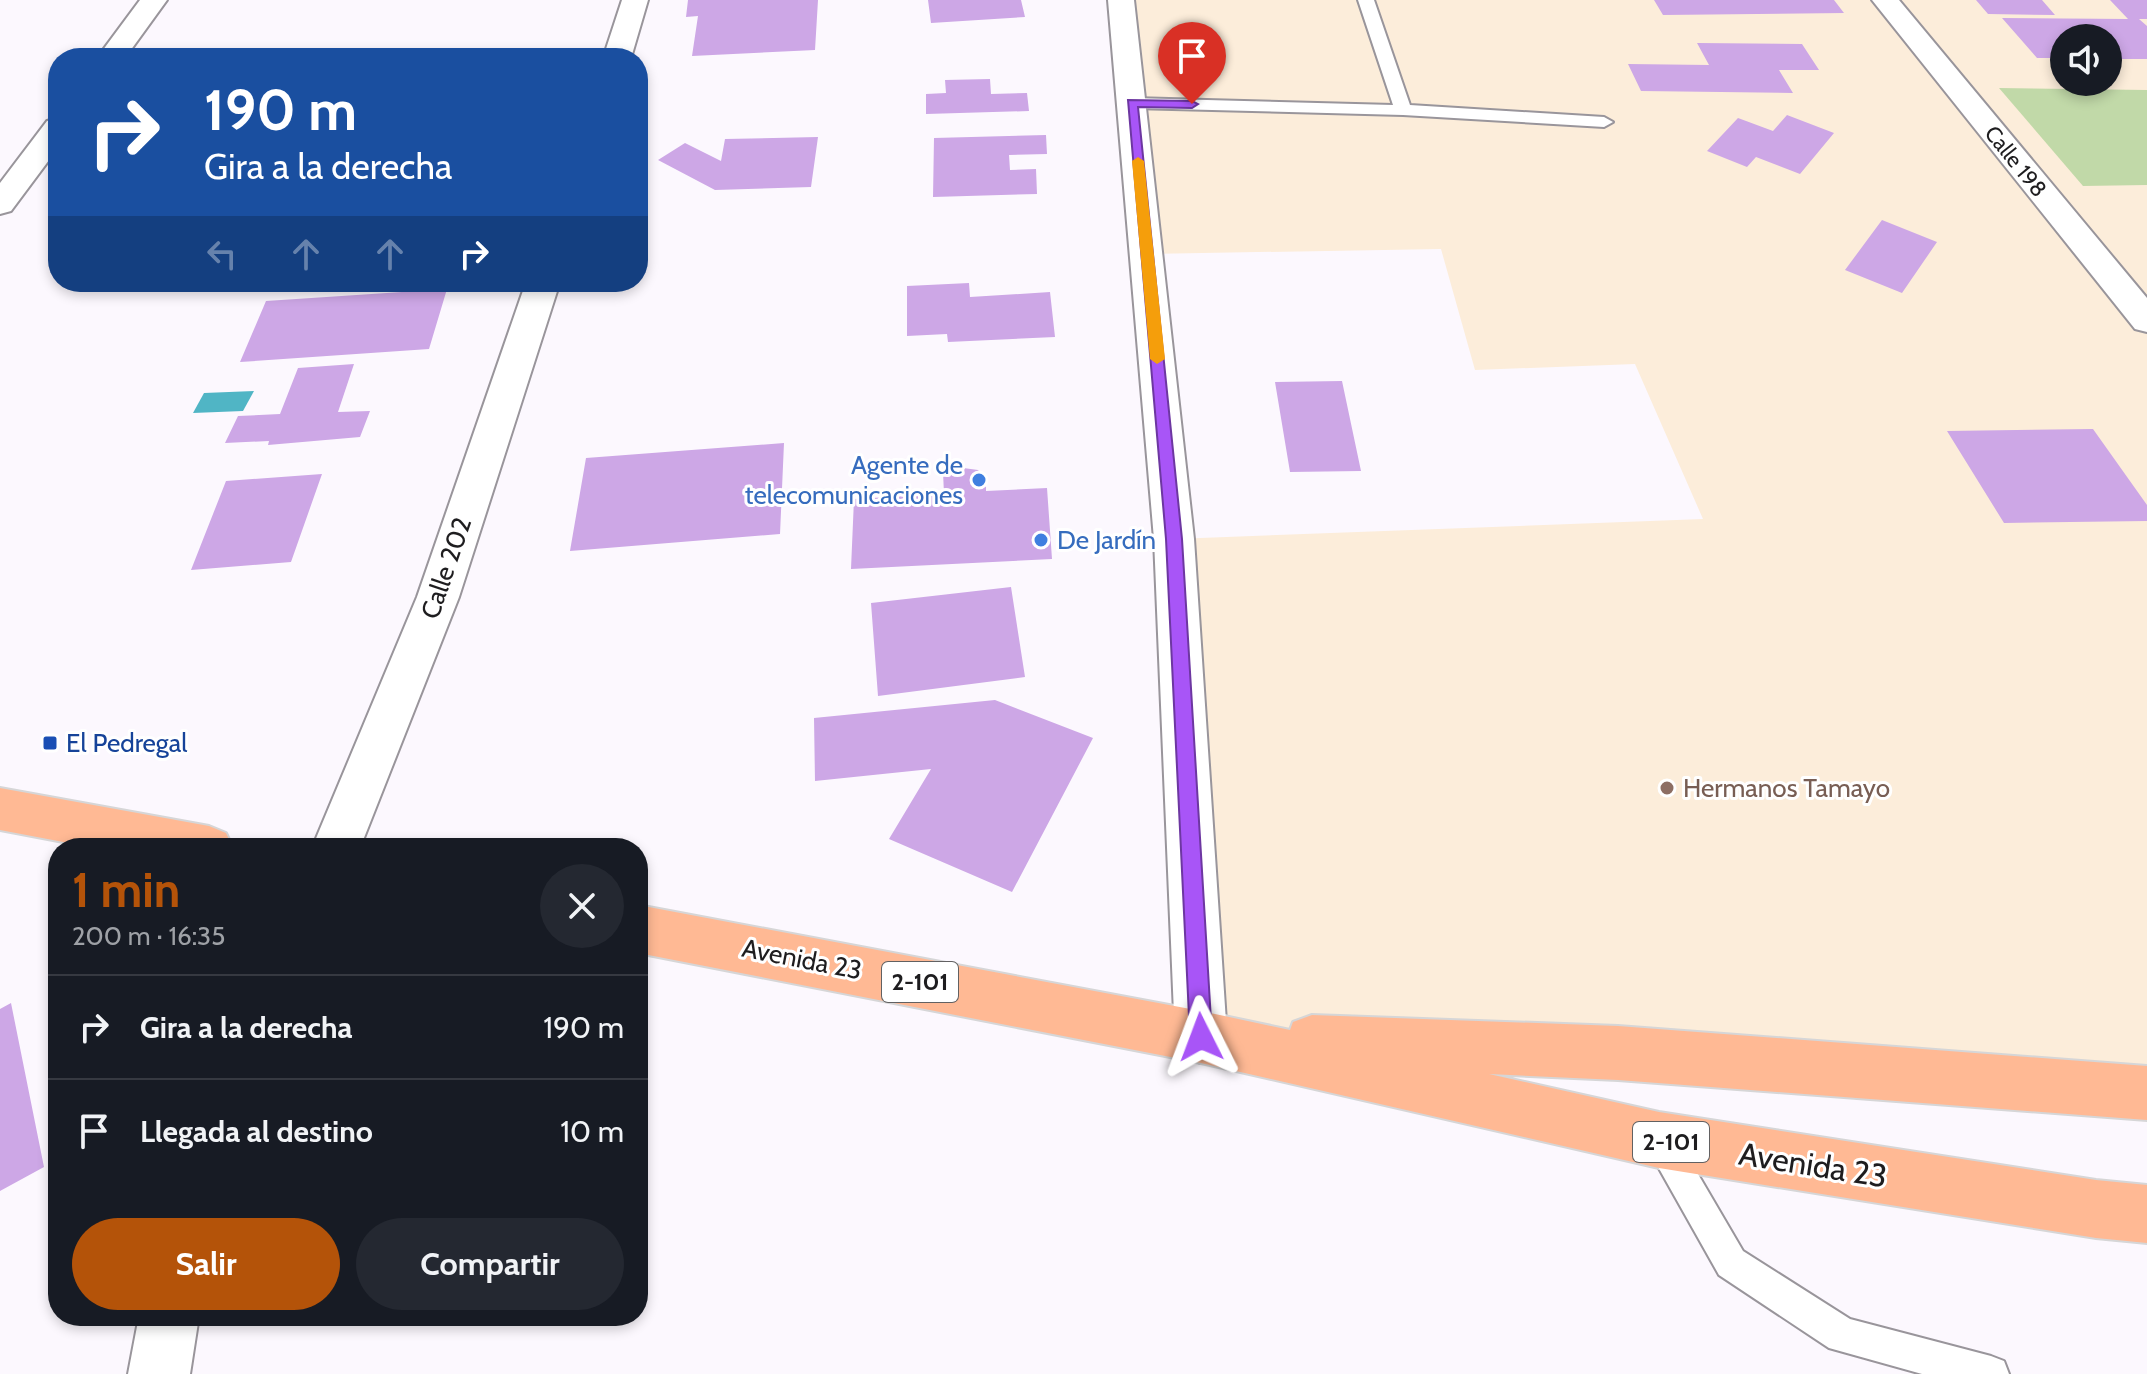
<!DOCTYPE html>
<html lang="es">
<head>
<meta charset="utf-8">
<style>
	:root { --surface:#171b24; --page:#242831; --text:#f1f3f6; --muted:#9ea1a6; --line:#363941; --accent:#b45309 }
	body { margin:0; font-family:Cabin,sans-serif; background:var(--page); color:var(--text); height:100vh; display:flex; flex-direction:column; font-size:30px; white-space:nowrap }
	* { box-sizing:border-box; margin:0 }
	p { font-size:26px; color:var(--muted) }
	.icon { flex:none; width:44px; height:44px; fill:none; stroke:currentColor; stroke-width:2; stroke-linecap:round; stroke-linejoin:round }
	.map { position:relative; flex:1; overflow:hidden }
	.panel { position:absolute; left:48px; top:838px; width:600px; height:488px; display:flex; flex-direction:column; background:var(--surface); border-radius:32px; box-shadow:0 4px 12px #0003 }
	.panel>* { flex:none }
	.top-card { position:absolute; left:48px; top:48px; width:600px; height:244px; border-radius:32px; box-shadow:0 4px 12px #0003; background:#1a4fa0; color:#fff; overflow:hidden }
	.buttons { position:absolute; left:2050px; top:24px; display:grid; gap:16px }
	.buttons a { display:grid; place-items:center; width:72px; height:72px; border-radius:50%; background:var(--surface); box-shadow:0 4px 12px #0003; font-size:40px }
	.pin { position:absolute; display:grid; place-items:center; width:68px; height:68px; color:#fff; margin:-82px -34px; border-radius:50% 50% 50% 0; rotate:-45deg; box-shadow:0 0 8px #0007 }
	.pin .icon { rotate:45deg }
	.me { position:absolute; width:88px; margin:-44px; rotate:357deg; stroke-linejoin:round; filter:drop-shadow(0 0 6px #0008) }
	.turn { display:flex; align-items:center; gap:28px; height:168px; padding:0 24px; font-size:36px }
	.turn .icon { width:104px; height:104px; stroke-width:2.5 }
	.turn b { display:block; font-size:56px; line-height:68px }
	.lanes { display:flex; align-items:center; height:76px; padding:0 24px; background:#0003; justify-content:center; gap:40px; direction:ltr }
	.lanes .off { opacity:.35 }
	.round { display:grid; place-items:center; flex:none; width:84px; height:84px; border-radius:42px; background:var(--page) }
	.headline { display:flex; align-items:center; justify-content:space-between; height:136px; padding:0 24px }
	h1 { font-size:48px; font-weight:800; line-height:60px; color:var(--accent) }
	.primary-button { display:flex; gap:16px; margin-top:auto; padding:16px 24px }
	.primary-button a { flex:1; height:92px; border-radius:48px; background:var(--accent); color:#fff; font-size:32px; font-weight:800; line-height:92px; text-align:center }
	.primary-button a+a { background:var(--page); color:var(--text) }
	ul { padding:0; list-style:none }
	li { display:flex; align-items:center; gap:24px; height:104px; padding:0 24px; border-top:2px solid var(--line) }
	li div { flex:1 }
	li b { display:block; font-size:30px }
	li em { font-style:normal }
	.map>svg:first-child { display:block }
	.education { fill:#fcedda; fill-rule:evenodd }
	.green { fill:#c1d9a8 }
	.water { fill:#50b5c5 }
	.building { fill:#cda7e6 }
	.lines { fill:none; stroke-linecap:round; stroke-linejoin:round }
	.service-casing { stroke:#99959b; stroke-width:4 }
	.minor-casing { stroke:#99959b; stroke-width:4 }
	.primary-casing { stroke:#d6d6d7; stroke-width:4 }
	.service { fill:#fff; fill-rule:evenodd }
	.minor { fill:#fff; fill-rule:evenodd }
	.primary { fill:#ffb994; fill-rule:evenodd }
	.route { fill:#a855f7; stroke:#6d37a1; stroke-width:2 }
	.slow { fill:#f59e0b }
	.shop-dot { fill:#3f7fe0; stroke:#fff; stroke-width:3 }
	.transit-dot { fill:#1a4fb4; stroke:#fff; stroke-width:3 }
	.education-dot { fill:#8d6e63; stroke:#fff; stroke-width:3 }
	.labels { text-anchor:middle; stroke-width:6; stroke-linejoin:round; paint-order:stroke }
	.far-street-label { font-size:22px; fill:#1e1d1f; stroke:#fff }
	.shield { fill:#fff; stroke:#626162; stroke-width:2 }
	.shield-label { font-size:24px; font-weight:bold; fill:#1e1d1f }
	.shop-label { font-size:26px; fill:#366cbe; stroke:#fff; text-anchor:end }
	.street-label { font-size:26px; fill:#1e1d1f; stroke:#fff }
	.transit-label { font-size:26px; fill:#164399; stroke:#fff; text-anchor:start }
	.education-label { font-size:26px; fill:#785e54; stroke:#fff; text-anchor:start }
	.near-street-label { font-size:32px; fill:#1e1d1f; stroke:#fff }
</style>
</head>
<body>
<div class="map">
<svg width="2147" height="1374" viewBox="0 0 2147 1374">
	<rect width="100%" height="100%" fill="#fcf8fe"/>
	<path class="education" d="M1121,0H2147V1093L1201,1037L1174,539L1703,519L1635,364L1475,370L1441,249L1147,254ZM2064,38H2108V82H2064Z"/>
	<path class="green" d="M1999,88L2147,90V185L2083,186Z"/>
	<path class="water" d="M254,391L243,411L193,413L204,393Z"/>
	<path class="building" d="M688,0H818L815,50L692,56L698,16L686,17Z
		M928,0H1021L1025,17L931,23Z
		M1654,0H1834L1844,13L1663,15Z
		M1976,0H2042L2055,15L1988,14Z
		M2110,0H2147V19H2139L2147,26V59H2108V38H2064V58H2037L2002,18L2128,19Z
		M1697,43L1802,44L1819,70H1779L1793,93L1641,91L1628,64L1709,65Z
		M990,79L991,94L1027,93L1029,111L926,114V94L946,93L945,80Z
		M1787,115L1834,133L1800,174L1756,157L1747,167L1707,151L1738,118L1773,131Z
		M1046,135L1047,154L1009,155L1010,170L1036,169L1037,194L933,197L934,138Z
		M818,137L811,187L715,190L658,160L685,143L721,161L725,139Z
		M1882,220L1937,242L1902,293L1845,270Z
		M969,283L970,297L1050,292L1055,337L948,342L947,334L907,336V286Z
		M447,289L429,349L240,362L266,301Z
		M354,364L338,412L370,411L360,437L268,445L269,441L225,443L238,416L280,414L298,368Z
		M1342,381L1361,471L1290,472L1275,382Z
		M2093,429L2147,505V521L2004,523L1947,431Z
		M784,443L780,534L570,551L586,458Z
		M956,467L978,470L986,478V491L1047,488L1052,559L851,569L854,499L944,494L943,472Z
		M322,474L291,562L191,570L226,481Z
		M1011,587L1025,677L878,696L871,603Z
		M995,700L1093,738L1012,892L889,839L931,769L815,781L814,718Z
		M11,1003L44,1167L0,1191V1009Z"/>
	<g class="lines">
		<g class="service-casing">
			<path id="service" d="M1358,0H1374L1410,105L1604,117L1613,122L1604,127L1403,115L1132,108L1123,103L1132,98L1393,105Z
				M1659,1124L1671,1128L1743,1251L1850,1319L1991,1356L2004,1361L2009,1374H1922L1829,1348L1719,1275L1643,1140L1647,1128Z"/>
		</g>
		<g class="minor-casing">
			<path id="minor" d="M140,0H167L125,58H97Z
				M622,0H648L631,58H603Z
				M1108,0H1134L1194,539L1227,1037L1220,1056L1201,1063L1182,1056L1175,1037L1154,539Z
				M1872,0H1899L2147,298V332L2135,329Z
				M58,118V148L11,211L0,214V183L47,121Z
				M526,282H560L459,597L360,848H312L417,597Z
				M139,1316H199L190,1374H128Z"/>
		</g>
		<g class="primary-casing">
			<path id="primary" d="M0,788L209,826L226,833L233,848H95L0,830Z
				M638,905L1201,1011L1290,1030L1293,1022L1312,1015L1618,1026L2147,1066V1120L1618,1080L1489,1074L1659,1112L2096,1180L2147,1185V1243L2096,1238L1659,1168L1201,1063L638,953Z"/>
		</g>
		<use href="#service" class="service"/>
		<use href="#minor" class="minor"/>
		<use href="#primary" class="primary"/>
	</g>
	<path class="route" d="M1128,100L1192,101L1198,104L1192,108L1138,107L1182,539L1212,1037L1209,1045L1201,1048L1193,1045L1190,1037L1166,539Z"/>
	<path class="slow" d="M1138,157L1144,161L1165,359L1157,364L1150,359L1132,161Z"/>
	<g class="shop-dot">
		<circle cx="979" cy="480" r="8"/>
		<circle cx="1041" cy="540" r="8"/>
	</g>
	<rect class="transit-dot" x="42" y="735" width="16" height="16" rx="4"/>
	<circle class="education-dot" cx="1667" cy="788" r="8"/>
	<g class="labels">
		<g class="far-street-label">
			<text transform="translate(2016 161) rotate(51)" y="8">Calle 198</text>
		</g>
		<g class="shield">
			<rect x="882" y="962" width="76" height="40" rx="6"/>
			<rect x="1633" y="1122" width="76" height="40" rx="6"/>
		</g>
		<g class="shield-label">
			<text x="920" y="990">2-101</text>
			<text x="1671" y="1150">2-101</text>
		</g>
		<g class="shop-label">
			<text x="963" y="474">Agente de<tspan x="963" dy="30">telecomunicaciones</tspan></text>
			<text x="1057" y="549" text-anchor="start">De Jardín</text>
		</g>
		<g class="street-label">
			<text transform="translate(446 568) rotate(-71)" y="9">Calle 202</text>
			<text transform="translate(802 959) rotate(11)" y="9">Avenida 23</text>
		</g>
		<g class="transit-label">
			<text x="66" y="752">El Pedregal</text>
		</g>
		<g class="education-label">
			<text x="1683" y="797">Hermanos Tamayo</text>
		</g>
		<g class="near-street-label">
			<text transform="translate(1813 1165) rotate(9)" y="11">Avenida 23</text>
		</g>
	</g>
</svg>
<div class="buttons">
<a><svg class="icon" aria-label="sound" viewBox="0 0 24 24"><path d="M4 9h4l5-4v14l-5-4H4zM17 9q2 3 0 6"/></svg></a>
</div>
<div class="pin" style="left:1192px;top:104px;background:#d93025"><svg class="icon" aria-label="arrive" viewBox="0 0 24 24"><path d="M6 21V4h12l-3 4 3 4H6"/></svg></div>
<svg class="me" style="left:1201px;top:1037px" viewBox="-20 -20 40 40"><path d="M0-17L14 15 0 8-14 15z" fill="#a855f7" stroke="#fff" stroke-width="4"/></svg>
<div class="top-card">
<div class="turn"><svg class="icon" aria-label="right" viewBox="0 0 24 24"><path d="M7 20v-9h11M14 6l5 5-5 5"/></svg><div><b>190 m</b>Gira a la derecha</div></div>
<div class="lanes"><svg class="icon off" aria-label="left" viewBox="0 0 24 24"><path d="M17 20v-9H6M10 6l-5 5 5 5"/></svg><svg class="icon off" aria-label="ahead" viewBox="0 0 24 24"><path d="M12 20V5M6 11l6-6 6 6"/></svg><svg class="icon off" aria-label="ahead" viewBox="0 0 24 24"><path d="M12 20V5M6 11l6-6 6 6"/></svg><svg class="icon" aria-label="right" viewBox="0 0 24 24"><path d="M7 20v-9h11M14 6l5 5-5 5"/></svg></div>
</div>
<section class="panel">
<div class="headline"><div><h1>1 min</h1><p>200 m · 16:35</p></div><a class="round"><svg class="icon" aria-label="close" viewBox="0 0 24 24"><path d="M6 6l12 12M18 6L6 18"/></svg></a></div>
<ul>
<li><svg class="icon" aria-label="right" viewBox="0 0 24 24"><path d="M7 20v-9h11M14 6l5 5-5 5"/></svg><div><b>Gira a la derecha</b></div><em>190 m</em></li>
<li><svg class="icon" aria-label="arrive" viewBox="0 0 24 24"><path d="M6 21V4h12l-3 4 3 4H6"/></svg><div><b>Llegada al destino</b></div><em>10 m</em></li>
</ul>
<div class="primary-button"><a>Salir</a><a>Compartir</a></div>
</section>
</div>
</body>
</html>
